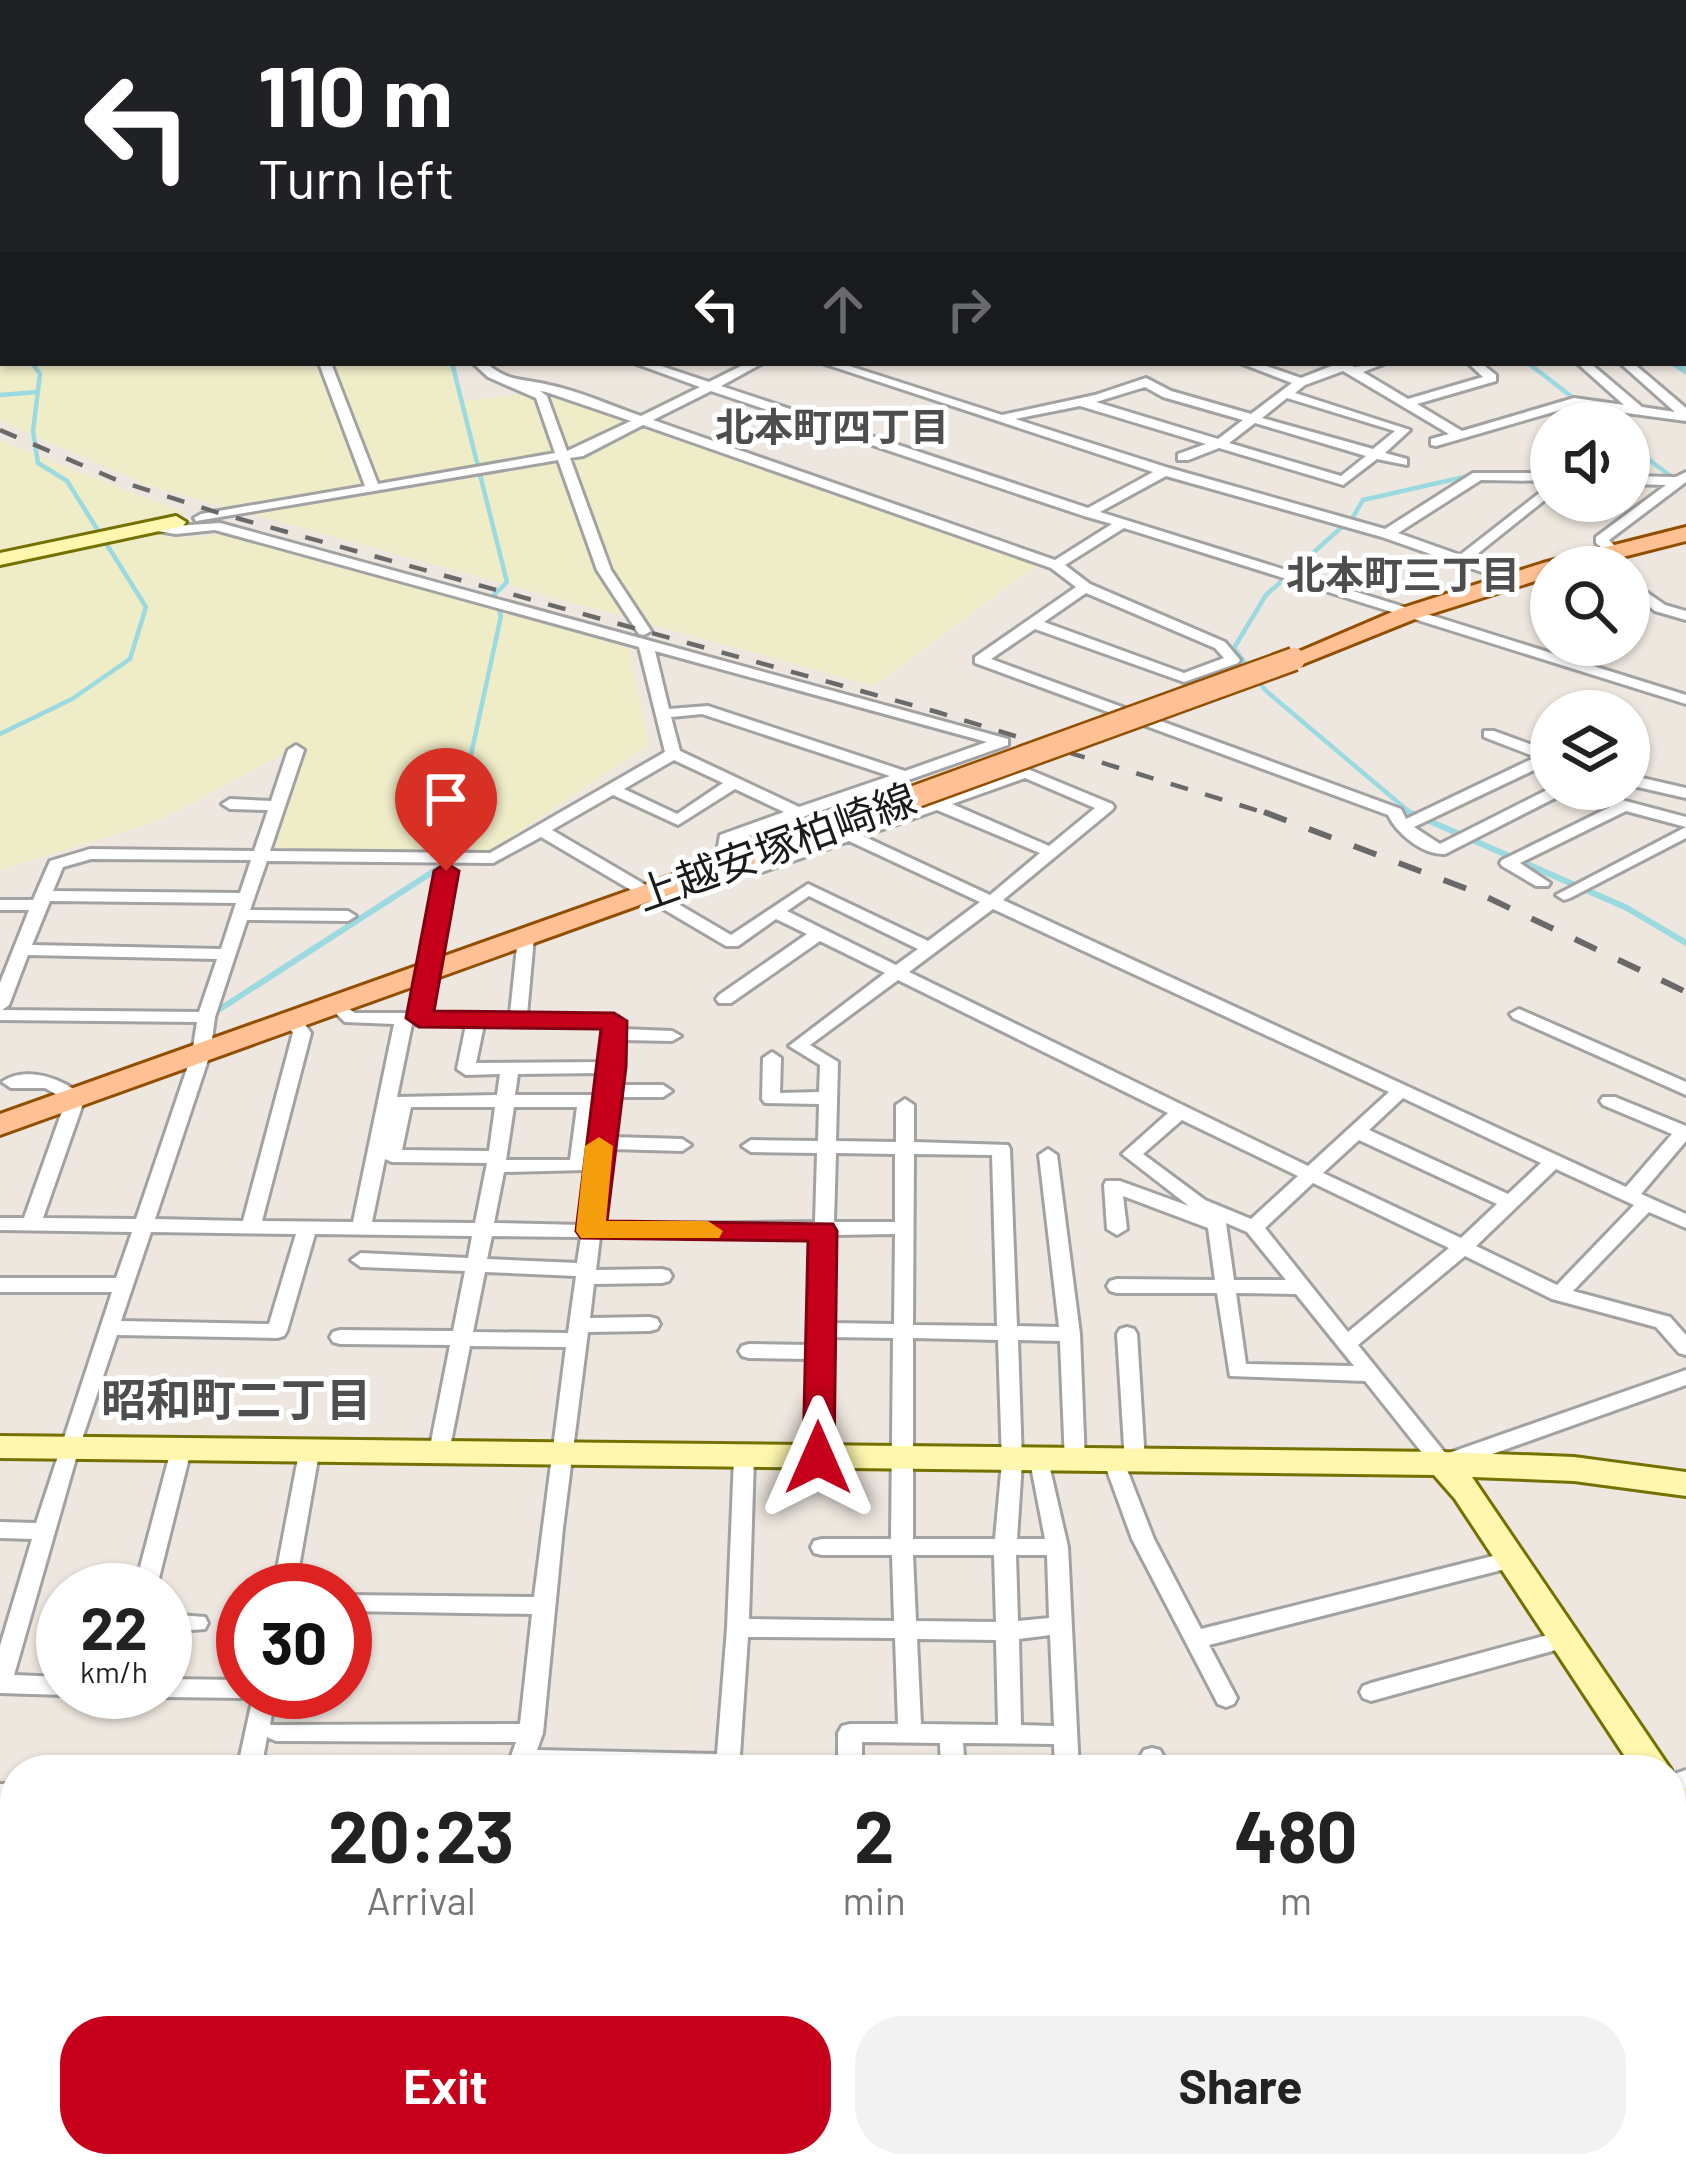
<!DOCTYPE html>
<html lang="en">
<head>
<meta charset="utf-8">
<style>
	:root { --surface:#fff; --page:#f2f2f2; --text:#222; --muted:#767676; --accent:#c6001b }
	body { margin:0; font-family:Barlow,"Noto Sans JP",sans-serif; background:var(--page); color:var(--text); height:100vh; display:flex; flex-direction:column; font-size:45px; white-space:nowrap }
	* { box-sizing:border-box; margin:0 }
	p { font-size:39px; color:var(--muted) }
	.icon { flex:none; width:66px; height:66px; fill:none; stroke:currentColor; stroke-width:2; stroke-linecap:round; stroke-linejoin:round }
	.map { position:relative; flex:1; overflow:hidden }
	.sheet { position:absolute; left:0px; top:1755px; width:1686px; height:423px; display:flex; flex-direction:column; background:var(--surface); border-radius:48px 48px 0 0; box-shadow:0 3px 9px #0004 }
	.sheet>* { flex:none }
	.hud { position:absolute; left:0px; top:0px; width:1686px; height:366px; box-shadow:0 3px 9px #0004; background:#202124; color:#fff; overflow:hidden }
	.tools { position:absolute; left:1530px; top:402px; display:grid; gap:24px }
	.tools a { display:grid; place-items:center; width:120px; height:120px; border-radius:50%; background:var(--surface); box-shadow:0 3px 9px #0004; font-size:60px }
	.speed { position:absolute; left:36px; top:1563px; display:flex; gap:24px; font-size:60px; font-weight:700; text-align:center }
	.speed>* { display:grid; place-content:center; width:156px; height:156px; border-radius:50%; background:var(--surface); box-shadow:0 3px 9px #0004; line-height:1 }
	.speed small { font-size:30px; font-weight:400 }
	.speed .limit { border:18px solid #d22; background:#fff; color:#111 }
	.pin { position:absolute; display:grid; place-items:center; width:102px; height:102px; color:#fff; margin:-123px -51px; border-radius:50% 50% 50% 0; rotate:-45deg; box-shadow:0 0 12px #0007 }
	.pin .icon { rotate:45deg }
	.me { position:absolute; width:132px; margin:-66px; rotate:0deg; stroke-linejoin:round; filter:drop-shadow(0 0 9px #0008) }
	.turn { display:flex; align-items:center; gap:42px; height:252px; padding:0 60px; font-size:54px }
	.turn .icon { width:156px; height:156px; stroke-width:2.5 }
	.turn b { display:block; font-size:84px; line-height:102px }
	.lanes { display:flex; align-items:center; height:114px; padding:0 60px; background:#0003; justify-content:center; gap:60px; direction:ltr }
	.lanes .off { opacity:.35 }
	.eta { display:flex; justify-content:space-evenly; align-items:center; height:204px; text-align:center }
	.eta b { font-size:72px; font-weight:700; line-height:84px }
	.primary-button { display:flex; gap:24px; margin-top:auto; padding:24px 60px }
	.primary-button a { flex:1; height:138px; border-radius:48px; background:var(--accent); color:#fff; font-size:48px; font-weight:700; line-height:138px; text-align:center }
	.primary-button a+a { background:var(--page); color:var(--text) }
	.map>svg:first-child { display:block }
	.farmland { fill:#efecc8 }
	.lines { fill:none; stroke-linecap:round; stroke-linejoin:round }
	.stream-far1 { stroke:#9bdae0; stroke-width:4.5 }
	.stream { stroke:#9bdae0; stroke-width:6 }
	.river { fill:#9bdae0; fill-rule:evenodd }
	.street-casing { stroke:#a2a2a2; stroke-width:6 }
	.secondary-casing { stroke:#747100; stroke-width:6 }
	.primary-casing { stroke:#924e00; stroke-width:6 }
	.street { fill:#fff; fill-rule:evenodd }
	.secondary { fill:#fef7ad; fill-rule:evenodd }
	.primary { fill:#ffc193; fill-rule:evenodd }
	.rail-far1 { stroke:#696969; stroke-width:4.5; stroke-dasharray:18 18; stroke-linecap:butt }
	.rail { stroke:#696969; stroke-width:6; stroke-dasharray:24 24; stroke-linecap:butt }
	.primary-bridge-casing { stroke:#924e00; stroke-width:27; stroke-linecap:butt }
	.primary-bridge { stroke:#ffc193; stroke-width:22 }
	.route { fill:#c6001b; stroke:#810012; stroke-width:3 }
	.slow { fill:#f59e0b }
	.labels { text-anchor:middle; stroke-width:10; stroke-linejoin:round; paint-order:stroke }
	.far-neighbourhood-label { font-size:39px; font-weight:bold; fill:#4e4e4e; stroke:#fff }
	.street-label { font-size:42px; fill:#1b1b1b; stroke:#fff }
	.neighbourhood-label { font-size:45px; font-weight:bold; fill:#4e4e4e; stroke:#fff }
</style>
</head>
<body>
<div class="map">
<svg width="1686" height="2176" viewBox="0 0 1686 2176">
	<rect width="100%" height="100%" fill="#eee7df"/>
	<path class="farmland" d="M0,0L81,3H3V363H453L464,401L545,391L1036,566L874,686L150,486L0,421Z
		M0,440L38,456L184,512L0,551Z
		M158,532L174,539L228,534L629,648L648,745L491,851L275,849L301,756H280L156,822L0,870V567Z"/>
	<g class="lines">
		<path class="stream-far1" d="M452,363L507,582L494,595L501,616L458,815
			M1528,363L1606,423
			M0,395L38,392
			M1629,445L1672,477
			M0,734L72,699L130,659L146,607L67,481L38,463L33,431L40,374L32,363
			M1413,815L1265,690L1234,648L1266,595L1353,517L1363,500L1473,475"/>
		<path class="stream" d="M1409,812L1627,908L1686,943
			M220,1009L448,862L459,812"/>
		<path class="river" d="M496,0H516L494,3Z
			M0,119H3V131H0Z
			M1683,262H1686L1683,275Z
			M1683,357L1686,358V375L1668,363H1683Z"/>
		<g class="street-casing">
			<path id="street" d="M200,0H210L212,3H202Z
				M591,0L595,1L597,3H586Z
				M909,0H919L921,3H911Z
				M939,0H967L961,3H933Z
				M1024,0H1038L1042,3H1028Z
				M1385,0H1396L1399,3H1388Z
				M1437,0H1449L1445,3H1433Z
				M1668,0H1679L1676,3H1665Z
				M1683,45H1686V51H1683Z
				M1686,113V119L1683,120V114Z
				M0,175H3V183H0Z
				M319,363H331L378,484L555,453L536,398L488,377L473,363H486C510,383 522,378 549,385C580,391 611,406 641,416L700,387L634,363H652L709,382L747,363H763L721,386L1088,508L1153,472L822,363H840L1002,415L1095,395L1146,378L1171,391L1251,414L1292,383L1240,363H1258L1301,378L1334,365L1333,363H1348L1354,367L1386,363L1363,372L1408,399L1483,377L1468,363H1481L1496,375V381L1417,404L1462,431L1574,398L1624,405L1577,363H1590L1642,407L1675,412L1620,363H1633L1686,408V421L1574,406L1436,446L1431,445V439L1449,434L1343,371L1305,385L1295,393L1410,430L1385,453L1407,459V465L1377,459L1343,485L1219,448L1188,460H1178V454L1206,444L1080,406L1015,419L1169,468L1385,529L1473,473H1551V481L1481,480L1398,533L1460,555L1551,484V495L1471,559L1518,576V582L1513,583L1382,537L1166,476L1100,512L1686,695V704L1124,528L1065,565L1090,584L1225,642L1240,660L1238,663L1184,682L1035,629L991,659L1401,809L1406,819L1536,757L1484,737V731H1494L1551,752V762L1414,827L1440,844L1551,788L1580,789L1686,817V827L1626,811L1520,863L1550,883L1548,886H1536L1502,866L1500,863L1502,860L1610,807L1563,794L1445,854C1423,855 1397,834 1388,815L975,663V657L1076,587L1051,568L643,425L583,456L570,458L611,570L651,631L644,635L639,634L597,570L558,460L196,521L194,518L201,514L365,486ZM1145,387L1163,397L1243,420L1218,439L1096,402ZM540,391L546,392L631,421L567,451L547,396ZM711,391L1084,516L1112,524L1055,560L653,420ZM1287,398L1395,431L1373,449L1262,418ZM1255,423L1366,456L1341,476L1229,443ZM1086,593L1215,648L1224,658L1184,673L1044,622Z
				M1686,472V482L1609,540L1619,550L1617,553H1607L1596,543V537L1666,485L1629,484V476L1676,477Z
				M150,522L176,526L220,523L1008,739V745L734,841L732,860L761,862L1025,768L1112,804L1114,807L1112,810L1003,900L1626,1187L1672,1134L1603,1105L1600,1101L1603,1097H1615L1686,1126V1141L1641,1194L1686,1214V1228L1649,1212L1573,1291L1670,1317L1686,1335V1355L1679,1353L1656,1327L1552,1299L1465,1256L1358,1345L1446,1454L1686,1370V1385L1442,1472L1435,1469L1365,1381L1230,1376L1217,1293H1117L1110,1291L1107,1286L1110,1281L1117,1279L1215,1280L1208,1228L1123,1196L1127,1229L1117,1235L1107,1229L1104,1185L1106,1181H1120L1189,1206L1122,1154L1168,1113L898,980L810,1045L838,1062L836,1141L896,1142V1105L905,1099L914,1105V1142L1008,1145L1010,1149L1017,1326L1059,1327L1039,1155L1048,1149L1057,1155L1080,1334L1085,1462L1082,1467H1068L1065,1462L1060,1341L1018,1340L1022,1462L1017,1539H1045L1030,1461L1033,1456H1047L1068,1547L1079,1770H1055L1054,1744L963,1743L965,1770H941L940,1743L862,1742V1770H838V1733L842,1726L850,1724H898L895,1638L748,1637L739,1770H506L516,1742L276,1741L267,1737L261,1770H237L254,1692H276L270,1725L520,1724L532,1614L345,1611V1595L534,1597L566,1347L470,1346L449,1452L446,1457H432L429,1452L450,1345L340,1344L333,1342L330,1337L333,1332L340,1330L453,1331L465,1271L361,1267L351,1260L361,1253L468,1258L472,1236L315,1234L287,1331L284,1336L277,1338L117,1335L79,1448L14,1675L63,1677V1692H71L63,1695L0,1693V1646L32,1539L0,1538V1522L36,1523L112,1292H0V1278H116L132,1232L0,1230V1218H24L66,1100L45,1088H11L2,1082C26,1065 65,1079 85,1098L43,1218L136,1219L192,1054L197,1022L0,1020V983L29,910H0V900H33L50,861L90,849L254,851L268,810L230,809L222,804L230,799L271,801L288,750L296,745L304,750L270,851L490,853L665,752L639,647L215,530L176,534L145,529L143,526ZM655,651L987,742L905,771L708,706L669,709ZM702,714L890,776L799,807L680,751L671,717ZM674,760L723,783L677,814L624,789ZM1025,778L1095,808L1049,846L952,804ZM735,789L784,812L720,835L715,864L717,867L762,872L849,841L980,902L928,941L808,884L731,935L552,830L613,795L678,825ZM937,810L1040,853L990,895L863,836ZM541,837L726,946H738L776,919L807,934L719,995L716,999L719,1003H731L820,941L885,973L789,1046L820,1065L819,1092L780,1093L781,1058L772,1052L763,1058L762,1099L765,1103L819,1104L818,1141L751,1140L742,1146L751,1152L817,1153L815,1222L602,1225L611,1149L682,1151L691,1145L682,1139L613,1137L618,1097H663L672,1091L663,1085H620L622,1040L672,1041L681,1036L672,1031L623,1029V1021L614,1016L527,1015L534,937L526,932L518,937L510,1014H429L455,871L447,866L439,871L411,1013H355L336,1000L327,1005L345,1022L394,1024L353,1222L262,1221L311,1033L299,1016L293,1015L284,1020L293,1033L243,1221L155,1219L210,1054L215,1017L247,920L348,921L356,916L348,911L250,910L267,861L493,863ZM91,859L251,860L240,893L53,891L63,867ZM809,896L918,949L896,965L787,911ZM50,901L236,903L221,949L32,945ZM993,909L1389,1092L1308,1166L909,972ZM28,955L217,959L199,1012L2,1010L9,1005ZM412,1024L466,1025L457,1069L466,1075L500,1074L497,1095L397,1097ZM484,1025L605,1026L604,1062L476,1063ZM603,1073L600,1095H515L518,1074ZM1403,1098L1541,1163L1508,1194L1369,1130ZM411,1107H495L489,1151L402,1150ZM514,1107H577L570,1160H506ZM595,1107H599L594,1138L591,1141ZM1182,1120L1298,1176L1251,1219L1205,1200L1143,1154ZM1359,1140L1497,1204L1461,1238L1323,1173ZM591,1145L593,1147L583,1225L494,1223L504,1172L586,1170ZM836,1153L895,1154V1222H834ZM914,1154L992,1155L997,1326L913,1325ZM385,1159L392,1162L487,1163L475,1223L372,1222ZM1556,1169L1634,1205L1557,1285L1476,1246ZM1313,1183L1449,1248L1348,1332L1265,1228ZM1226,1223L1247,1232L1286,1280H1234ZM151,1232L296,1234L269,1324L121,1321ZM895,1234L894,1324L832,1323L834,1235ZM815,1235L812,1325L809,1330L811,1345L749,1344L742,1346L739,1351L742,1356L749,1358L811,1359L808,1458L811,1463H825L828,1458L831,1337L893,1338L891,1539H822L814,1541L811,1547L814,1553L822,1555H892L894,1621L749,1619L754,1458L751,1453H737L734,1458L727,1628L717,1754L537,1750L543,1733L563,1528L588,1332L650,1331L657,1329L660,1324L657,1319L650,1317L590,1318L594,1284L662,1283L669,1281L672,1276L669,1271L662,1269L596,1270L600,1237ZM492,1236L581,1237L577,1263L487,1259ZM485,1272L576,1276L568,1333L473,1332ZM1236,1293L1296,1294L1354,1366L1246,1364ZM913,1338L998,1340L1002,1462L995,1539H913ZM913,1555H994L996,1622L916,1621ZM1016,1555H1047L1049,1618L1018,1621ZM1050,1635L1054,1726L1021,1725L1019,1639ZM917,1639L996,1640L998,1725L921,1724Z
				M1629,580L1665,605L1686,611V620L1655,611L1629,591Z
				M1629,775L1686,788V798L1629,785Z
				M1686,827V838L1570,898L1564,900L1556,895Z
				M1519,1009L1686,1082V1095L1513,1018L1510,1014Z
				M1127,1327L1134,1329L1137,1334L1145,1462L1142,1467H1128L1125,1462L1117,1334L1120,1329Z
				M181,1442L188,1445L191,1450L156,1590H134L171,1450L174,1445Z
				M309,1445L316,1448L319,1453L295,1590H273L299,1453L302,1448Z
				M1114,1454L1121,1457L1124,1462L1154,1539L1201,1629L1513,1551L1521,1553L1524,1559L1521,1565L1513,1567L1209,1645L1237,1698L1234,1704L1226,1707L1218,1704L1132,1539L1104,1462L1107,1457Z
				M165,1614L205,1617L208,1623L205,1629L165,1632Z
				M1566,1630L1574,1633L1577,1639L1574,1645L1371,1701L1363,1698L1360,1692L1363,1686L1371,1683Z
				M165,1679L243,1680V1692H253L243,1698L165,1697L156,1692H165Z
				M1152,1748L1160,1750L1171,1770H1147L1140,1757L1144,1750Z
				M1686,1770V1790L1671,1795V1775Z
				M0,1784H15V1804H0Z
				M0,1900H15V1920H0Z
				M0,1957H15V1979H0Z
				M0,2016H15V2038H0Z
				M57,2163H83L80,2176H54Z
				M216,2163H242L240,2176H214Z
				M362,2163H388L387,2176H361Z
				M465,2163L493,2167L497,2176H453L457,2166Z
				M657,2163H683L682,2176H656Z
				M830,2163H856L855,2176H829Z
				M890,2163H916V2176H890Z
				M1077,2163H1103V2176H1077Z
				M1155,2163H1181L1182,2176H1156Z
				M1258,2163H1284L1286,2176H1260Z
				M1368,2163H1395L1401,2176H1374Z"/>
		</g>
		<g class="secondary-casing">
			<path id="secondary" d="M760,0H785L787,3H762Z
				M0,54H3V62H0Z
				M1683,206L1686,207V217L1683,216Z
				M176,516L186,522L183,526L0,565V553Z
				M0,1436L1442,1452L1574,1457L1686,1472V1496L1574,1481L1472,1477L1671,1770H1634L1455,1499L1434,1475L0,1458Z
				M1671,1781L1686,1789V1834L1671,1826Z"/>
		</g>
		<g class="primary-casing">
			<path id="primary" d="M1686,527V541L1583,567H1551V576L1415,619L1303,664L1294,666L1282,659L1399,609L1543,563Z
				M881,801L890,803L894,809L890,815L0,1135V1114Z"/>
		</g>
		<use href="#street" class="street"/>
		<use href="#secondary" class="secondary"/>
		<use href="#primary" class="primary"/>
		<path class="rail-far1" d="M0,430L119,481L222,514L937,712L1272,815"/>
		<path class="rail" d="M1264,812L1478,893L1686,992"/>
		<g class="primary-bridge-casing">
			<path id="primary-bridge" d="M881,809L1294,659"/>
		</g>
		<use href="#primary-bridge" class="primary-bridge"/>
	</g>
	<path class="route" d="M446,863L459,871L434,1011L614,1013L627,1021L626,1067L607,1221L833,1224L837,1231L834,1458L830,1466H807L803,1458L808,1241L581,1238L576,1231L601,1029L419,1027L406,1018L434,871Z"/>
	<path class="slow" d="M599,1137L613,1146L606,1221H708L723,1231L719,1238H581L576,1231L585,1146Z"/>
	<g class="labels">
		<g class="far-neighbourhood-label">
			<text x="832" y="441">北本町四丁目</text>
			<text x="1403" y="589">北本町三丁目</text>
		</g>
		<g class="street-label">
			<text transform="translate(776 847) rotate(-20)" y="15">上越安塚柏崎線</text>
		</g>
		<g class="neighbourhood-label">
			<text x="236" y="1416">昭和町二丁目</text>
		</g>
	</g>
</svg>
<div class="tools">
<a><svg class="icon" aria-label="sound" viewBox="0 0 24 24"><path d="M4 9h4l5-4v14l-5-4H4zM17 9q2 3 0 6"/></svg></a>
<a><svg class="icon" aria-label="search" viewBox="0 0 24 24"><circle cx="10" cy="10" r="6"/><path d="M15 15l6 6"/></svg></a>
<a><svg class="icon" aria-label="layers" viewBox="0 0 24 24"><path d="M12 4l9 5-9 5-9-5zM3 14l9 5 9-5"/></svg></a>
</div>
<div class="speed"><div>22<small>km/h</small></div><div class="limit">30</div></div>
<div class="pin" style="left:446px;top:871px;background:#d93025"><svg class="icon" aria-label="arrive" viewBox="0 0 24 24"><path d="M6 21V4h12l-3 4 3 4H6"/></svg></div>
<svg class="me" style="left:818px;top:1458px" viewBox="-20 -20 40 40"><path d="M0-17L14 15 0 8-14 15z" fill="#c6001b" stroke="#fff" stroke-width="4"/></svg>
<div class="hud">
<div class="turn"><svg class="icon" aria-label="left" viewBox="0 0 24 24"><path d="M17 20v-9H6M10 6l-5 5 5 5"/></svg><div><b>110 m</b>Turn left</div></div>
<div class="lanes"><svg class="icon" aria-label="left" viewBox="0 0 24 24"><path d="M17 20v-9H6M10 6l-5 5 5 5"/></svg><svg class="icon off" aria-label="ahead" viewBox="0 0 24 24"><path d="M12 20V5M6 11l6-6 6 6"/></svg><svg class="icon off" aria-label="right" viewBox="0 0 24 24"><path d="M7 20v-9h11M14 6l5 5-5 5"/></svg></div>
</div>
<section class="sheet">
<div class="eta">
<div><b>20:23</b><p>Arrival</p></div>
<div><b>2</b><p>min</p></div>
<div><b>480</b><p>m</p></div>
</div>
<div class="primary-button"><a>Exit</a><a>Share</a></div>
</section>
</div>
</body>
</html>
